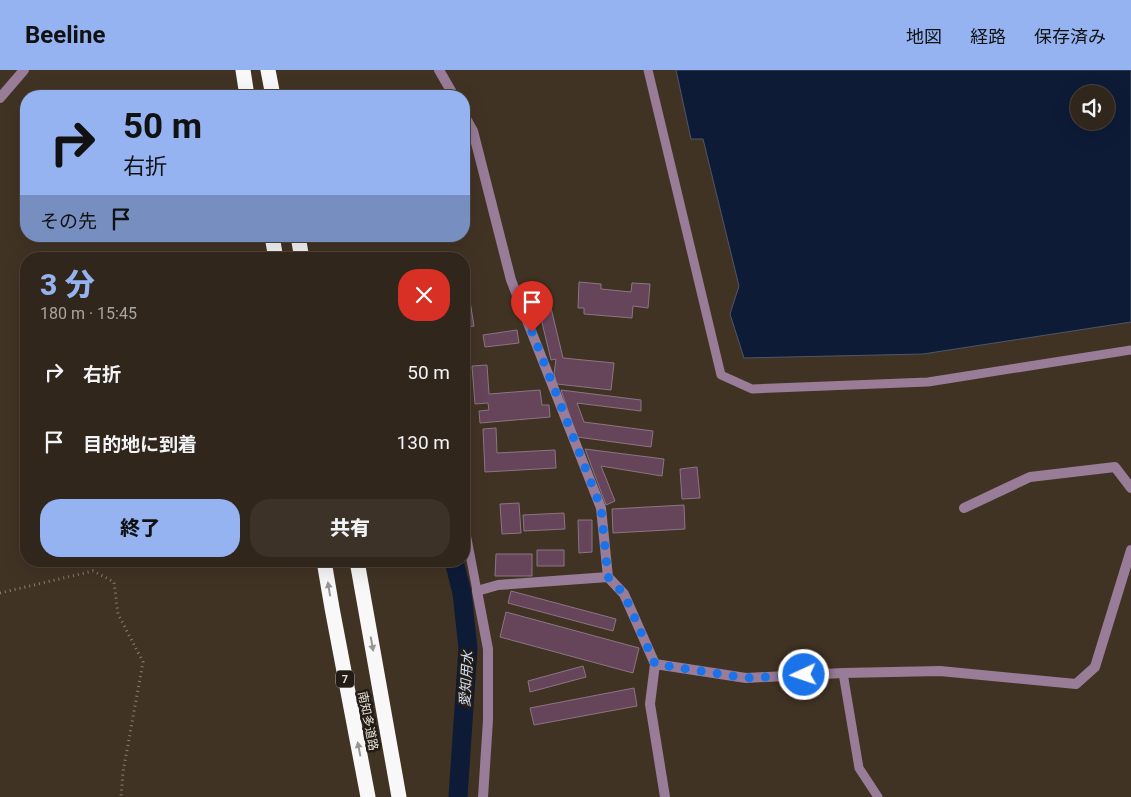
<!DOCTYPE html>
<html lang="ja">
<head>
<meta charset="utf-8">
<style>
	:root { --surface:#31261b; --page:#3d3228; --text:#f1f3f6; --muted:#a8a5a3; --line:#4c433a; --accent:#95b2f1 }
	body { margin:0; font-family:Roboto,"Noto Sans JP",sans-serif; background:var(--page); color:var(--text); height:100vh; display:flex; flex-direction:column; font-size:19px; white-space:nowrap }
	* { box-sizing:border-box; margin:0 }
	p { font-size:16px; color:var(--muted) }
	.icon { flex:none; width:28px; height:28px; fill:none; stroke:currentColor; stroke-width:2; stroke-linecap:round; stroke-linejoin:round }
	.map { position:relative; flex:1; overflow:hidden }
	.panel { position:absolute; left:20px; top:182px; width:450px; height:315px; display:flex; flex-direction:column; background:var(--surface); border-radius:20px; box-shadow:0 5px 20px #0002,0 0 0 1px var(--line) }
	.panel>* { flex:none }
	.guide { position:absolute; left:20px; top:20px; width:450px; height:152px; border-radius:20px; box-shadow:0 5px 20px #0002,0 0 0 1px var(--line); background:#95b2f1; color:#111; overflow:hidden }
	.fabs { position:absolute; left:1070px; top:15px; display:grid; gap:10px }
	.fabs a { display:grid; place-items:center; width:45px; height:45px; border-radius:50%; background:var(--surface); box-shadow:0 5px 20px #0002,0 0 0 1px var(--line); font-size:25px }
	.pin { position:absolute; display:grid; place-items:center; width:42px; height:42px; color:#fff; margin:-51px -21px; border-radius:50% 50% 50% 0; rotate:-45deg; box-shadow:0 0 5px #0007 }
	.pin .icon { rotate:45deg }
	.me { position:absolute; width:55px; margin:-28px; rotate:267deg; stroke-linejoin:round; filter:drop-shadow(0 0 4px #0008) }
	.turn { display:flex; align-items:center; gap:18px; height:105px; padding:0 20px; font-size:22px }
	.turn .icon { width:65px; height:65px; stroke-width:2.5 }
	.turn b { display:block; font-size:35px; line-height:42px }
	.then { display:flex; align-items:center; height:48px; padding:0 20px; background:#0003; gap:10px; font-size:19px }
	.round { display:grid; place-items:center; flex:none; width:52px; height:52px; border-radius:20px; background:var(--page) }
	.overview { display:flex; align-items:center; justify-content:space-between; height:85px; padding:0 20px }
	h1 { font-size:30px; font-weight:800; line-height:38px; color:var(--accent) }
	.primary-button { display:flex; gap:10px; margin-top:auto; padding:10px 20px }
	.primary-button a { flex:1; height:58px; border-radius:20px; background:var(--accent); color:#111; font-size:20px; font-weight:800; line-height:58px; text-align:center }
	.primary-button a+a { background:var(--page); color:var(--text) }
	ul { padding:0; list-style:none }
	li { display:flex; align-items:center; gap:15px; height:70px; padding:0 20px }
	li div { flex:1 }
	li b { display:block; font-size:19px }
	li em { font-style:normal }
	header { display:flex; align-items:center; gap:30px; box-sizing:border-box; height:70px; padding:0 25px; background:var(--accent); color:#111 }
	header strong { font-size:24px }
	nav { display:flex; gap:28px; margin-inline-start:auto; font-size:18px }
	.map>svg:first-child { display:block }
	.water { fill:#0d1b37; stroke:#4e5666; fill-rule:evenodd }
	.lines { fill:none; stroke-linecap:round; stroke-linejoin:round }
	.canal { stroke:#0d1b37; stroke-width:19 }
	.building { fill:#66445a; stroke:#8a7683 }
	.path { stroke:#8a7f72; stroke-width:3; stroke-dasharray:1 4; stroke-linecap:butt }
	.service { stroke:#997c98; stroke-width:9 }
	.minor { stroke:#997c98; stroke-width:10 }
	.motorway { stroke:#f8f8f8; stroke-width:15 }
	.oneway { fill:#989592 }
	.route { stroke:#1a73e8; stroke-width:9; stroke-dasharray:0 16.2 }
	.labels { text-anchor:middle; stroke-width:5; stroke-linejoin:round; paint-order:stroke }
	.shield { fill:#221c16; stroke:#aba49b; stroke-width:1 }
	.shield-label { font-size:11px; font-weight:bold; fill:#e6ded4 }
	.street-label { font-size:12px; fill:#e6ded4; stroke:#221c16 }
	.water-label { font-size:14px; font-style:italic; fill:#d2dff6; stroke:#221c16 }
</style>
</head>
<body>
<header>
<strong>Beeline</strong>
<nav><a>地図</a><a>経路</a><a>保存済み</a></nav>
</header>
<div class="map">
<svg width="1131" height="727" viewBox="0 0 1131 727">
	<rect width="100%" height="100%" fill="#413324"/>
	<path class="water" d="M676,0H1131V252L923,284L744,288L730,244L739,216L703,69H691ZM1079,24H1106V51H1079Z"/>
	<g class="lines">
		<path class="canal" d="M454,491L462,523L468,578L458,727"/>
	</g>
	<path class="building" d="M579,212L601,214V219L631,222L632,213L650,214L648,238L633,236L632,248L584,244V238H578Z
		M469,225L474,256L464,258V226Z
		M551,238L563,288L614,293L611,320L557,314L554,304L556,289L551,290L539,240Z
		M517,260L519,273L485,277L483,265Z
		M487,295L489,324L540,320L542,335H549L550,347L480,353L479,341L489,340L488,333L475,334L472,296Z
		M561,320L641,330V341L577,333L584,352L653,361L651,377L577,367Z
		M496,358L497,383L555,380L556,398L485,402L483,359Z
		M585,379L664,389L662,406L601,396L615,431L606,435Z
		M697,397L700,428L682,429L680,399Z
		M519,433L521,463L502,464L500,434Z
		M684,435L685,459L613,463L612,439Z
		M564,443L565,459L524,461L523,445Z
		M578,450H592V482L579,483Z
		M537,480H564V496H537Z
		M496,484H532V506H495Z
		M511,521L616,549L613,561L508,533Z
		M506,542L639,578L633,603L500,567Z
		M583,596L586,607L530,622L528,611Z
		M634,618L637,636L534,655L530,638Z"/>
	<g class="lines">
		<path class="path" d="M0,523L93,501L114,512L118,544L143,592L123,702L121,727"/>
		<path class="service" d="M648,0L721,305L752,319L928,312L1131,280
			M464,453L477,521
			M843,603L859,698L878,727"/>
		<path class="minor" d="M439,0L454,26
			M0,28L24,0
			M464,45L473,61L511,210L601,438L608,507L624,524L655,594L650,634L665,727
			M964,438L1030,407L1115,397L1131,418
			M655,594L746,608L843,603L940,601L1076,614L1095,597L1131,480
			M483,727L488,650V579L477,521L498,515L608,507"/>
		<path class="motorway" d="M243,0L247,26
			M268,0L273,26
			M272,166L276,189
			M298,166L302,189
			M324,491L332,538L368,727
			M357,491L399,727"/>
	</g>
	<defs><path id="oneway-solid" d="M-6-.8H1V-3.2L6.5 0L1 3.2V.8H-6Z" transform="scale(1.25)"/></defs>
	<g class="oneway">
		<use href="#oneway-solid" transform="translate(329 519) rotate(-99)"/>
		<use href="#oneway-solid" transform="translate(372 574) rotate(80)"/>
		<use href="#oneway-solid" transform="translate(359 679) rotate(-101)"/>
	</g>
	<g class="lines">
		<path class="route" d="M532,262L601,438L608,507L624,524L655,594L746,608L804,605"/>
	</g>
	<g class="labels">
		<rect class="shield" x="336" y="600.5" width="18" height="17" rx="4"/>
		<g class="shield-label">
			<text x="345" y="613">7</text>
		</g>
		<g class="street-label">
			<text transform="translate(368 651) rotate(79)" y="4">南知多道路</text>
		</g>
		<g class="water-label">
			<text transform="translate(466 609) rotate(-87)" y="5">愛知用水</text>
		</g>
	</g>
</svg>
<div class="fabs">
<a><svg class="icon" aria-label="sound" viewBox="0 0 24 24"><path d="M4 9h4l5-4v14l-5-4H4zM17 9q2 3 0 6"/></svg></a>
</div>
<div class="pin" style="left:532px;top:262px;background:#d93025"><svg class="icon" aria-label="arrive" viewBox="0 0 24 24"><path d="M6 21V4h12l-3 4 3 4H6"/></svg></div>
<svg class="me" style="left:804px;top:605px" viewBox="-20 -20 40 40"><circle r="17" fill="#1a73e8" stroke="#fff" stroke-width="3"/><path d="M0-11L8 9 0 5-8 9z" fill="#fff"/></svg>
<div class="guide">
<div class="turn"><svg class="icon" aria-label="right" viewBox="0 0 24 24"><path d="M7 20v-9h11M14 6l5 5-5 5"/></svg><div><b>50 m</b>右折</div></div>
<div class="then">その先<svg class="icon" aria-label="arrive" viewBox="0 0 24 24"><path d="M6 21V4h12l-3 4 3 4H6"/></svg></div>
</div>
<section class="panel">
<div class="overview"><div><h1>3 分</h1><p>180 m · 15:45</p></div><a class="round" style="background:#d93025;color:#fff"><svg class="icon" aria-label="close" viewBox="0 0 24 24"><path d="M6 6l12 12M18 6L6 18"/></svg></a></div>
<ul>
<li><svg class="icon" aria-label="right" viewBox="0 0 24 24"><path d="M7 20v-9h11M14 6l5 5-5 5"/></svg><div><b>右折</b></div><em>50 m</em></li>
<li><svg class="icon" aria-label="arrive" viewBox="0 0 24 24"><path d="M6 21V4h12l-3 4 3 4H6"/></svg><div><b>目的地に到着</b></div><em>130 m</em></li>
</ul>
<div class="primary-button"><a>終了</a><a>共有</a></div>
</section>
</div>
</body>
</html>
